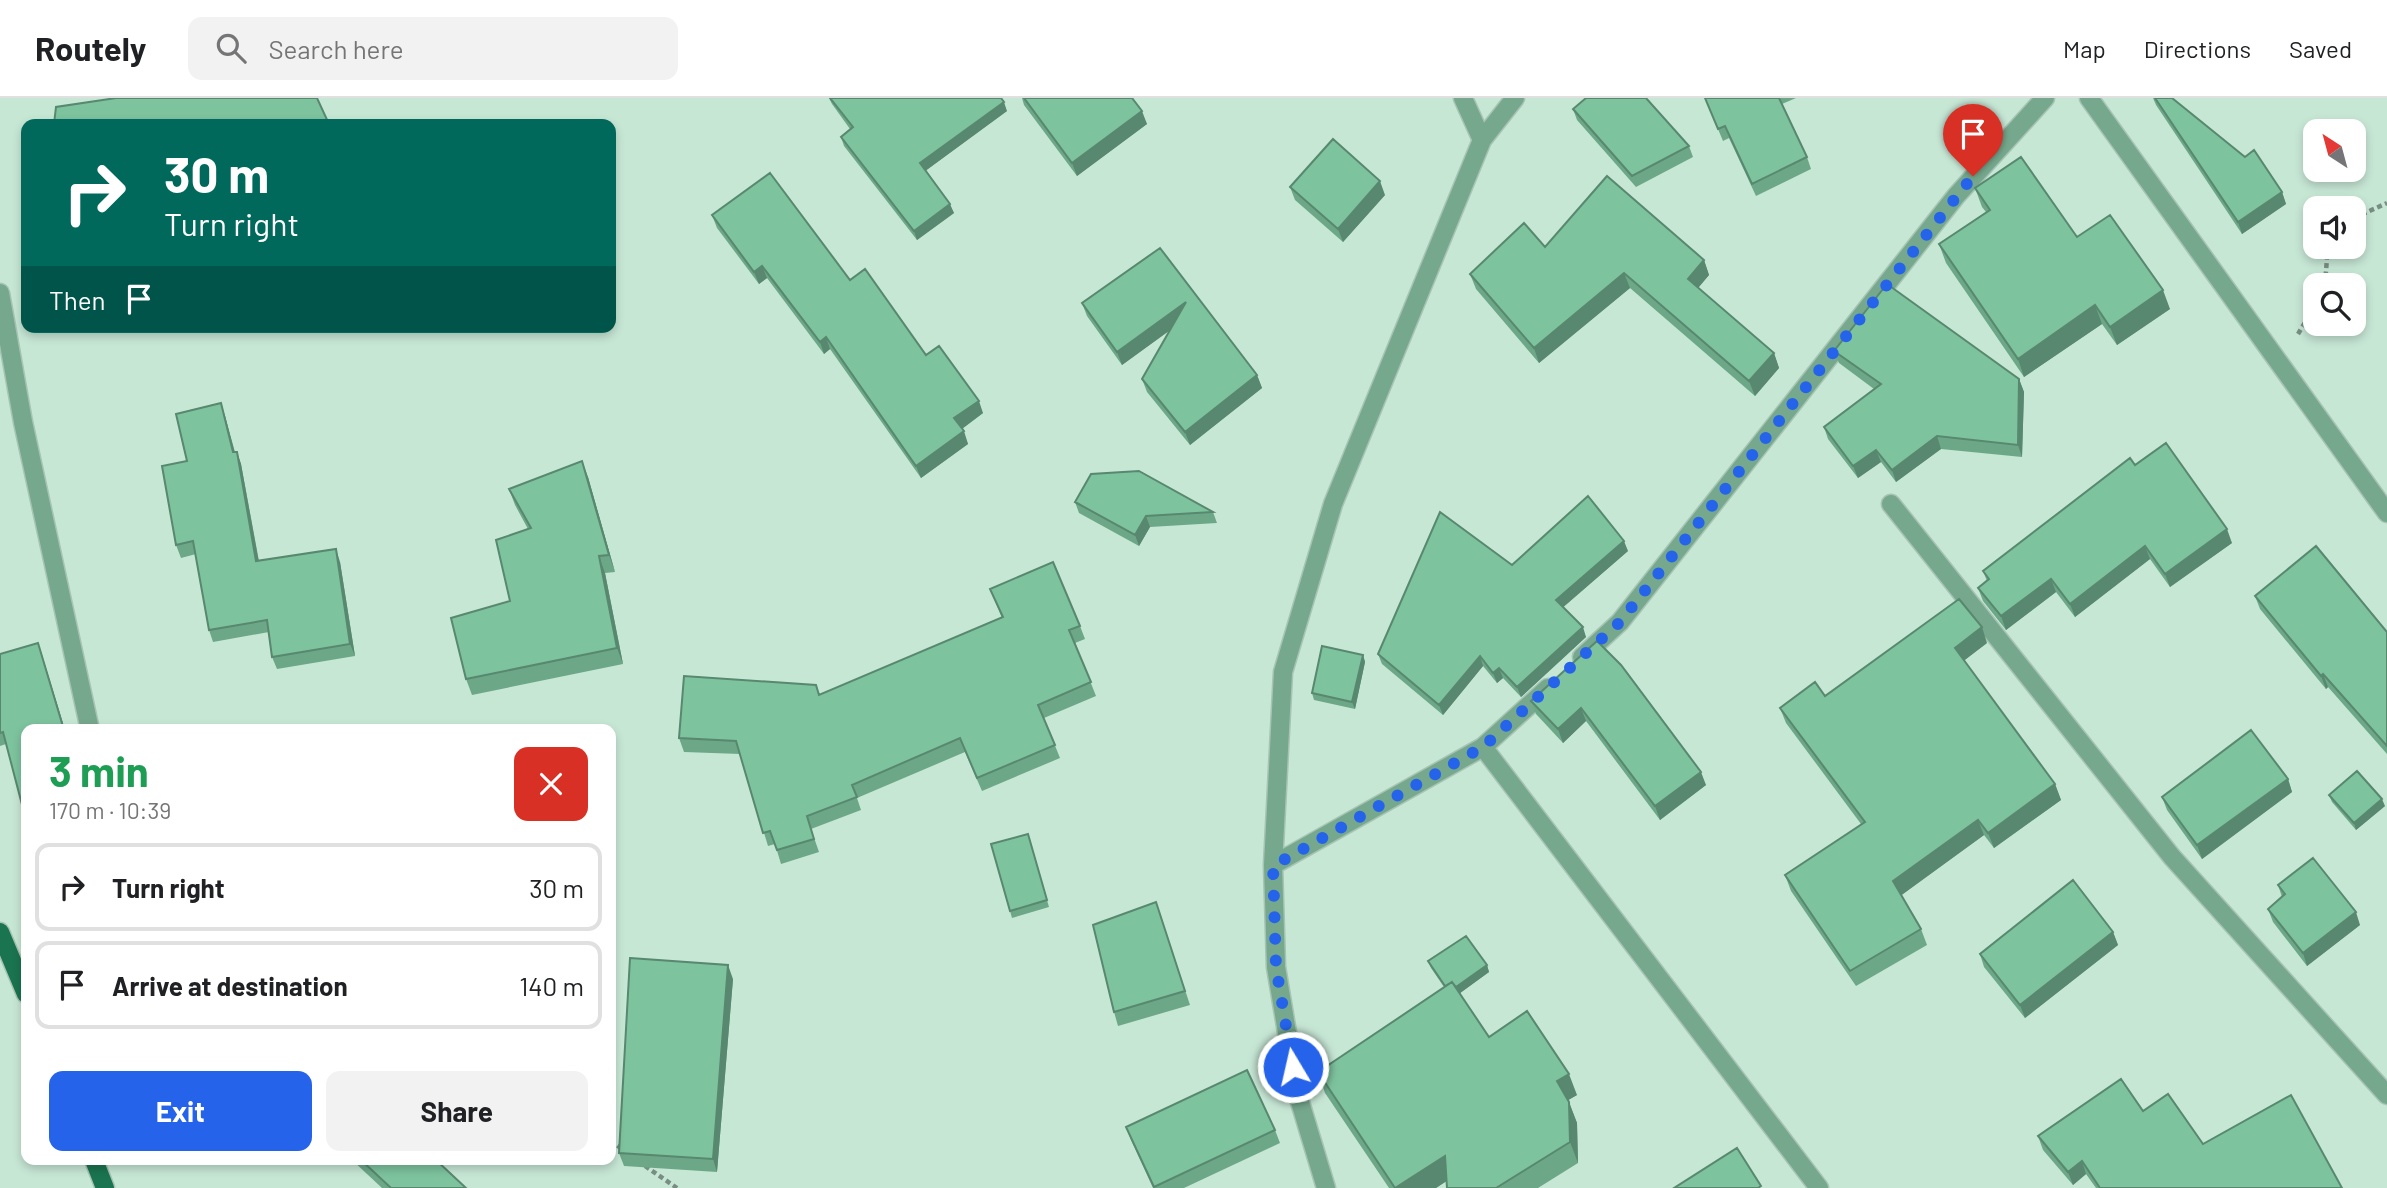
<!DOCTYPE html>
<html lang="en">
<head>
<meta charset="utf-8">
<style>
	:root { --surface:#fff; --page:#f2f2f2; --text:#202124; --muted:#757577; --line:#e0e0e0; --accent:#2563eb }
	body { margin:0; font-family:Barlow,sans-serif; background:var(--page); color:var(--text); height:100vh; display:flex; flex-direction:column; font-size:26px; white-space:nowrap }
	* { box-sizing:border-box; margin:0 }
	p { font-size:23px; color:var(--muted) }
	.icon { flex:none; width:38px; height:38px; fill:none; stroke:currentColor; stroke-width:2; stroke-linecap:round; stroke-linejoin:round }
	.map { position:relative; flex:1; overflow:hidden }
	.details { position:absolute; left:21px; top:626px; width:595px; height:441px; display:flex; flex-direction:column; background:var(--surface); border-radius:14px; box-shadow:0 4px 10px #0003 }
	.details>* { flex:none }
	.banner { position:absolute; left:21px; top:21px; width:595px; height:214px; border-radius:14px; box-shadow:0 4px 10px #0003; background:#00695c; color:#fff; overflow:hidden }
	.needle { width:46px; rotate:324deg }
	.fabs { position:absolute; left:2303px; top:21px; display:grid; gap:14px }
	.fabs a { display:grid; place-items:center; width:63px; height:63px; border-radius:14px; background:var(--surface); box-shadow:0 4px 10px #0003; font-size:35px }
	.pin { position:absolute; display:grid; place-items:center; width:60px; height:60px; color:#fff; margin:-72px -30px; border-radius:50% 50% 50% 0; rotate:-45deg; box-shadow:0 0 7px #0007 }
	.pin .icon { rotate:45deg }
	.me { position:absolute; width:77px; margin:-38px; rotate:351deg; stroke-linejoin:round; filter:drop-shadow(0 0 5px #0008) }
	.turn { display:flex; align-items:center; gap:24px; height:147px; padding:0 28px; font-size:32px }
	.turn .icon { width:91px; height:91px; stroke-width:2.5 }
	.turn b { display:block; font-size:49px; line-height:60px }
	.then { display:flex; align-items:center; height:66px; padding:0 28px; background:#0003; gap:14px; font-size:26px }
	.round { display:grid; place-items:center; flex:none; width:74px; height:74px; border-radius:14px; background:var(--page) }
	.head { display:flex; align-items:center; justify-content:space-between; height:119px; padding:0 28px }
	h1 { font-size:42px; font-weight:700; line-height:52px; color:#1e9e55 }
	.action { display:flex; gap:14px; margin-top:auto; padding:14px 28px }
	.action a { flex:1; height:80px; border-radius:14px; background:var(--accent); color:#fff; font-size:28px; font-weight:700; line-height:80px; text-align:center }
	.action a+a { background:var(--page); color:var(--text) }
	ul { padding:0; list-style:none }
	li { display:flex; align-items:center; gap:21px; height:88px; margin:0 14px 10px; padding:0 14px; border:4px solid var(--line); border-radius:14px }
	li div { flex:1 }
	li b { display:block; font-size:26px }
	li em { font-style:normal }
	header { display:flex; align-items:center; gap:42px; box-sizing:border-box; height:98px; padding:0 35px; background:var(--surface); border-bottom:2px solid var(--line) }
	header strong { font-size:33px }
	nav { display:flex; gap:38px; margin-inline-start:auto; font-size:24px }
	.search { width:490px; height:63px; background:var(--page); display:flex; align-items:center; gap:18px; box-sizing:border-box; padding:0 24px; border-radius:14px; color:var(--muted); font-size:26px }
	.map>svg:first-child { display:block }
	.lines { fill:none; stroke-linecap:round; stroke-linejoin:round }
	.minor-casing { stroke:#a7c3b4; stroke-width:21 }
	.major-casing { stroke:#a7c3b4; stroke-width:21 }
	.path { stroke:#788e82; stroke-width:4.5; stroke-dasharray:5 3.5; stroke-linecap:butt }
	.minor { stroke:#75a88d; stroke-width:18 }
	.major { stroke:#1a744f; stroke-width:18 }
	.wall { fill:#6ca888 }
	.shaded-wall { fill:#58886f }
	.building { fill:#7dc39e; stroke:#58886f; stroke-width:2 }
	.route { stroke:#2563eb; stroke-width:12; stroke-dasharray:0 21.6 }
</style>
</head>
<body>
<header>
<strong>Routely</strong>
<div class="search"><svg class="icon" aria-label="search" viewBox="0 0 24 24"><circle cx="10" cy="10" r="6"/><path d="M15 15l6 6"/></svg>Search here</div>
<nav><a>Map</a><a>Directions</a><a>Saved</a></nav>
</header>
<div class="map">
<svg width="2387" height="1090" viewBox="0 0 2387 1090">
	<rect width="100%" height="100%" fill="#c7e7d5"/>
	<g class="lines">
		<g class="minor-casing">
			<path id="minor" d="M1463,0L1482,42
				M2089,0L2387,415
				M0,195L23,324L90,632
				M1891,406L2172,759L2387,997
				M1582,559L1620,524L1956,98L2045,0
				M1483,649L1819,1090
				M1273,767L1483,649L1548,590
				M1326,1090L1297,994L1276,869L1273,767L1283,574L1333,406L1482,42L1515,0"/>
		</g>
		<g class="major-casing">
			<path id="major" d="M0,834L26,896
				M94,1062L105,1090"/>
		</g>
		<path class="path" d="M2354,120L2387,105
			M2325,187L2327,160L2331,149
			M2298,236L2315,208
			M611,1042L624,1053
			M645,1068L677,1090"/>
		<use href="#minor" class="minor"/>
		<use href="#major" class="major"/>
	</g>
	<path class="wall" d="M829,0H906L1007,13L926,72L954,115L917,142L844,48L841,39L850,31L832,6Z
		M1022,0H1132L1147,26L1077,78L1024,7Z
		M1705,0H1796L1782,6L1807,59L1811,71L1756,98L1729,40L1723,43Z
		M2153,0H2172L2282,94L2286,106L2242,136L2156,7Z
		M1573,11L1689,48L1693,59L1636,89L1577,22Z
		M1290,89L1385,97L1343,144L1295,102Z
		M1975,90L2077,139L2170,211L2117,247L2102,226L2024,279L1946,165L1939,146L1986,114L1982,109Z
		M712,117L850,182L983,315L962,331L968,346L921,380L830,251L824,256L767,180L759,186L717,130Z
		M1545,149L1704,162L1709,177L1698,190L1774,255L1779,270L1755,298L1630,190L1539,265L1476,191L1470,176Z
		M1160,150L1257,277L1262,290L1190,347L1147,294L1142,281L1170,232L1122,267L1087,218L1082,205Z
		M1834,253L2019,281L2024,294L2022,359L1941,351L1896,384L1881,364L1858,380L1828,341L1824,329L1874,291L1839,265Z
		M225,318L235,354H237L241,366L259,463L340,464L355,558L277,571L272,559L269,534L213,544L209,532L196,456L181,460L176,447L187,363Z
		M2135,367L2232,445L2170,489L2150,461L2075,519L2056,494L2006,532L1983,503L1978,490L1987,483L1983,473Z
		M588,379L615,474L605,475L623,566L472,597L466,581L510,503L528,431L515,407L509,391Z
		M1075,404L1213,414L1217,425L1150,429L1139,448L1079,415Z
		M1628,453L1563,509L1586,539L1521,599L1503,580L1497,585L1483,568L1443,617L1382,566L1378,556L1512,467Z
		M990,491L1080,528L1085,541L1075,545L1096,598L1044,620L1060,660L982,693L965,654L857,700L861,712L811,731L819,754L781,766L775,746L768,748L740,656L684,654L679,640L819,597L1002,520Z
		M2255,498L2387,534V656L2328,589L2326,591L2260,511Z
		M1597,543L1706,687L1660,722L1586,623L1563,645L1536,616L1531,603Z
		M1987,545L1964,562L2055,686L2061,702L1994,750L1984,737L1901,797L1921,831L1927,847L1856,888L1791,793L1785,777L1861,726L1786,625L1780,610L1825,598Z
		M0,556L42,557L65,632H26L6,646L0,648Z
		M1363,557L1365,564L1355,611L1314,602L1312,595Z
		M2288,681L2292,694L2202,761L2167,712L2162,699Z
		M2329,697L2385,708L2356,732L2332,704Z
		M1030,742L1049,809L1012,820L1010,813Z
		M2278,787L2360,827L2307,868L2273,824L2268,811L2282,799Z
		M1156,804L1190,907L1118,928L1114,914Z
		M2113,834L2118,847L2025,920L1984,869L1980,856Z
		M1428,863L1487,867L1489,874L1460,895L1489,939L1577,997L1568,1002L1577,1025L1578,1065L1538,1090H1447L1446,1083L1436,1090H1389L1325,995L1318,974L1444,889L1431,870Z
		M733,881L717,1074L624,1068L619,1055Z
		M2143,1013L2203,1046L2342,1090H2096L2086,1076L2073,1087L2043,1052L2038,1038Z
		M1126,1029L1275,1032L1280,1045L1184,1090H1153L1131,1042Z
		M352,1062H436L466,1090H382Z"/>
	<path class="shaded-wall" d="M1004,4L1007,13L924,74L920,65Z
		M1142,13L1147,26L1077,78L1072,65Z
		M1380,83L1385,97L1343,144L1338,131Z
		M2282,94L2286,106L2242,136L2238,124Z
		M950,106L954,115L917,142L914,133Z
		M1704,162L1709,177L1693,196L1688,181Z
		M762,168L767,180L759,186L754,174Z
		M1624,175L1630,190L1539,265L1534,250Z
		M2163,192L2170,211L2117,247L2110,229Z
		M1186,204L1191,217L1122,267L1117,254Z
		M2095,207L2102,226L2024,279L2018,261Z
		M826,239L830,251L824,256L820,244Z
		M1774,255L1779,270L1755,298L1749,283Z
		M1257,277L1262,290L1190,347L1185,334Z
		M2019,281L2024,294L2022,359L2018,347Z
		M979,303L983,315L959,333L954,320Z
		M221,305L225,318L238,367L233,354Z
		M964,333L968,346L921,380L916,368Z
		M1937,338L1941,351L1896,384L1892,372Z
		M1876,352L1881,364L1858,380L1853,368Z
		M237,354L241,366L261,476L256,463Z
		M582,363L588,379L615,474L609,457Z
		M1146,418L1150,429L1139,448L1135,437Z
		M2227,431L2232,445L2170,489L2165,476Z
		M1624,443L1628,453L1560,512L1556,502Z
		M2145,448L2150,461L2075,519L2070,506Z
		M336,451L340,464L355,558L350,546Z
		M599,458L605,475L623,566L617,550Z
		M2051,481L2056,494L2006,532L2001,518Z
		M1583,529L1586,539L1521,599L1517,589Z
		M1982,529L1987,545L1961,565L1955,550Z
		M38,545L42,557L65,632H64Z
		M1363,557L1365,564L1355,611L1352,604Z
		M1480,558L1483,568L1443,617L1439,607Z
		M1499,570L1503,580L1497,585L1493,575Z
		M2323,576L2328,589L2326,591L2321,578Z
		M1581,610L1586,623L1563,645L1558,631Z
		M1701,674L1706,687L1660,722L1655,708Z
		M2288,681L2292,694L2202,761L2197,747Z
		M2055,686L2061,702L1994,750L1988,735Z
		M2382,701L2385,708L2356,732L2354,725Z
		M1978,722L1984,737L1899,799L1893,783Z
		M2356,814L2360,827L2307,868L2303,855Z
		M2113,834L2118,847L2025,920L2020,907Z
		M728,867L733,881L717,1074L713,1061Z
		M1487,867L1489,874L1452,901L1449,894Z
		M1569,976L1577,997L1565,1004L1557,983Z
		M1569,1004L1577,1025L1578,1065L1570,1044Z
		M1445,1058L1453,1079L1436,1090H1396Z
		M2082,1063L2086,1076L2073,1087L2068,1074Z"/>
	<path class="building" d="M116,0H317L329,26H54L56,9Z
		M830,0H1001L1004,4L920,65L950,106L914,133L841,39L853,29Z
		M1024,0H1132L1142,13L1072,65Z
		M1586,0H1646L1689,48L1632,78L1573,11Z
		M1705,0H1779L1807,59L1752,86L1725,28L1718,31Z
		M2155,0H2172L2245,59L2254,52L2282,94L2238,124Z
		M1333,41L1380,83L1338,131L1290,89Z
		M2021,59L2077,139L2110,117L2163,192L2110,229L2095,207L2018,261L1939,146L1990,112L1975,90Z
		M770,75L850,182L865,171L926,257L939,248L979,303L954,320L964,333L916,368L826,239L820,244L762,168L754,174L712,117Z
		M1607,78L1704,162L1688,181L1774,255L1749,283L1624,175L1534,250L1470,176L1524,125L1545,149Z
		M1160,150L1257,277L1185,334L1142,281L1186,204L1117,254L1082,205Z
		M1887,186L2019,281L2018,347L1937,338L1892,372L1876,352L1853,368L1824,329L1881,286L1834,253Z
		M221,305L233,354H237L256,463L336,451L350,546L272,559L267,522L209,532L193,443L176,447L162,368L187,363L176,316Z
		M2166,345L2227,431L2165,476L2145,448L2070,506L2051,481L2001,518L1978,490L1989,481L1983,473L2130,360L2135,367Z
		M582,363L609,457L599,458L617,550L466,581L451,520L510,503L496,442L531,430L509,391Z
		M1139,373L1213,414L1146,418L1135,437L1075,404L1091,376Z
		M1588,398L1624,443L1556,502L1583,529L1517,589L1499,570L1493,575L1480,558L1439,607L1378,556L1440,414L1512,467Z
		M2316,448L2387,534V648L2323,576L2321,578L2255,498Z
		M1053,464L1080,528L1069,532L1091,584L1038,607L1055,647L977,680L960,640L852,687L857,699L807,718L814,741L777,752L770,733L763,735L736,643L679,640L684,578L816,587L819,597L1003,519L990,491Z
		M1959,501L1982,529L1955,550L2055,686L1988,735L1978,722L1893,783L1921,831L1850,873L1785,777L1865,724L1780,610L1815,584L1825,598Z
		M1597,543L1621,567L1701,674L1655,708L1581,610L1558,631L1531,603Z
		M38,545L64,632H26V722L3,634L0,635V556Z
		M1322,548L1363,557L1352,604L1312,595Z
		M2251,632L2288,681L2197,747L2162,699Z
		M2357,673L2382,701L2354,725L2329,697Z
		M1028,736L1047,802L1010,813L991,746Z
		M2313,760L2356,814L2303,855L2268,811L2285,796L2278,787Z
		M2073,782L2113,834L2020,907L1980,856Z
		M1156,804L1185,893L1114,914L1093,827Z
		M1466,838L1487,867L1456,889L1452,884L1445,888L1428,863Z
		M630,860L728,867L713,1061L619,1055Z
		M1452,884L1489,939L1527,913L1569,976L1557,983L1569,1004L1570,1044L1496,1090H1447L1445,1058L1395,1090L1318,974Z
		M1247,972L1275,1032L1154,1089L1126,1029Z
		M2121,981L2143,1013L2168,996L2203,1046L2291,997L2342,1090H2100L2082,1063L2068,1074L2038,1038Z
		M1737,1050L1761,1088L1758,1090H1674Z
		M361,1062H436L466,1090H391Z"/>
	<g class="lines">
		<path class="route" d="M1293,969L1276,869L1273,768L1483,649L1620,524L1973,78"/>
	</g>
</svg>
<div class="fabs">
<a><svg class="needle" viewBox="-14 -14 28 28"><path d="M0-13l5 13h-10z" fill="#e53935"/><path d="M0 13l5-13h-10z" fill="#757577"/></svg></a>
<a><svg class="icon" aria-label="sound" viewBox="0 0 24 24"><path d="M4 9h4l5-4v14l-5-4H4zM17 9q2 3 0 6"/></svg></a>
<a><svg class="icon" aria-label="search" viewBox="0 0 24 24"><circle cx="10" cy="10" r="6"/><path d="M15 15l6 6"/></svg></a>
</div>
<div class="pin" style="left:1973px;top:78px;background:#d93025"><svg class="icon" aria-label="arrive" viewBox="0 0 24 24"><path d="M6 21V4h12l-3 4 3 4H6"/></svg></div>
<svg class="me" style="left:1293px;top:969px" viewBox="-20 -20 40 40"><circle r="17" fill="#2563eb" stroke="#fff" stroke-width="3"/><path d="M0-11L8 9 0 5-8 9z" fill="#fff"/></svg>
<div class="banner">
<div class="turn"><svg class="icon" aria-label="right" viewBox="0 0 24 24"><path d="M7 20v-9h11M14 6l5 5-5 5"/></svg><div><b>30 m</b>Turn right</div></div>
<div class="then">Then<svg class="icon" aria-label="arrive" viewBox="0 0 24 24"><path d="M6 21V4h12l-3 4 3 4H6"/></svg></div>
</div>
<section class="details">
<div class="head"><div><h1>3 min</h1><p>170 m · 10:39</p></div><a class="round" style="background:#d93025;color:#fff"><svg class="icon" aria-label="close" viewBox="0 0 24 24"><path d="M6 6l12 12M18 6L6 18"/></svg></a></div>
<ul>
<li><svg class="icon" aria-label="right" viewBox="0 0 24 24"><path d="M7 20v-9h11M14 6l5 5-5 5"/></svg><div><b>Turn right</b></div><em>30 m</em></li>
<li><svg class="icon" aria-label="arrive" viewBox="0 0 24 24"><path d="M6 21V4h12l-3 4 3 4H6"/></svg><div><b>Arrive at destination</b></div><em>140 m</em></li>
</ul>
<div class="action"><a>Exit</a><a>Share</a></div>
</section>
</div>
</body>
</html>
